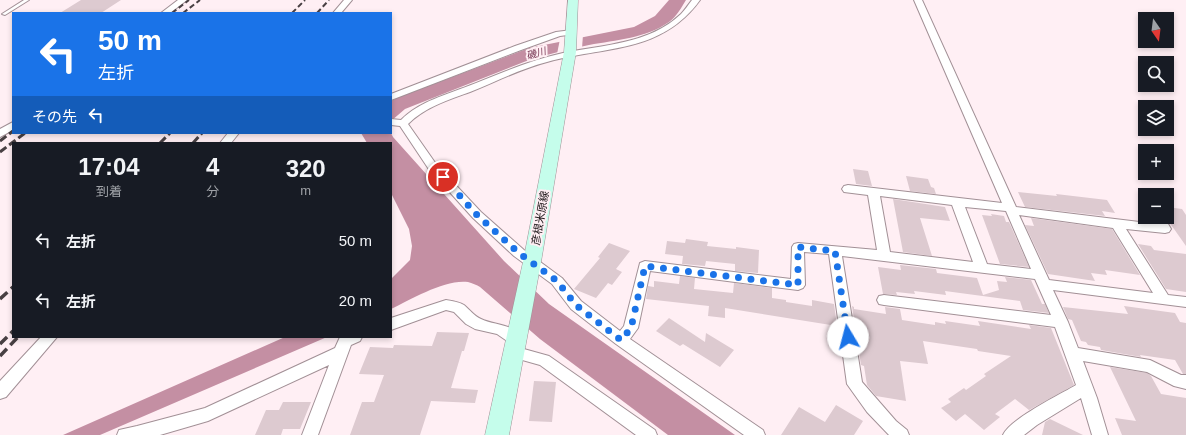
<!DOCTYPE html>
<html lang="ja">
<head>
<meta charset="utf-8">
<style>
	:root { --surface:#171b24; --page:#242831; --text:#f1f3f6; --muted:#9ea1a6 }
	body { margin:0; font-family:Helvetica,"Noto Sans JP",sans-serif; background:var(--page); color:var(--text); height:100vh; display:flex; flex-direction:column; font-size:15px; white-space:nowrap }
	* { box-sizing:border-box; margin:0 }
	p { font-size:13px; color:var(--muted) }
	.icon { flex:none; width:22px; height:22px; fill:none; stroke:currentColor; stroke-width:2; stroke-linecap:round; stroke-linejoin:round }
	.map { position:relative; flex:1; overflow:hidden }
	.side { position:absolute; left:12px; top:142px; width:380px; height:196px; display:flex; flex-direction:column; background:var(--surface); border-radius:0px; box-shadow:0 2px 6px #0003 }
	.side>* { flex:none }
	.hud { position:absolute; left:12px; top:12px; width:380px; height:122px; border-radius:0px; box-shadow:0 2px 6px #0003; background:#1a73e8; color:#fff; overflow:hidden }
	.needle { width:26px; rotate:166deg }
	.tools { position:absolute; left:1138px; top:12px; display:grid; gap:8px }
	.tools a { display:grid; place-items:center; width:36px; height:36px; border-radius:0px; background:var(--surface); box-shadow:0 2px 6px #0003; font-size:20px }
	.pin { position:absolute; display:grid; place-items:center; width:34px; height:34px; color:#fff; margin:-17px; border:2px solid #fff; border-radius:50%; box-shadow:0 1px 4px #0007 }
	.me { position:absolute; width:44px; margin:-22px; rotate:352deg; stroke-linejoin:round; filter:drop-shadow(0 0 3px #0008) }
	.turn { display:flex; align-items:center; gap:14px; height:84px; padding:0 20px; font-size:18px }
	.turn .icon { width:52px; height:52px; stroke-width:2.5 }
	.turn b { display:block; font-size:28px; line-height:34px }
	.then { display:flex; align-items:center; height:38px; padding:0 20px; background:#0003; gap:8px; font-size:15px }
	.eta { display:flex; justify-content:space-evenly; align-items:center; height:68px; text-align:center }
	.eta b { font-size:24px; font-weight:700; line-height:28px }
	ul { padding:0; list-style:none }
	li { display:flex; align-items:center; gap:12px; height:60px; padding:0 20px }
	li div { flex:1 }
	li b { display:block; font-size:15px }
	li em { font-style:normal }
	.map>svg:first-child { display:block }
	.water { fill:#c48fa3 }
	.pier { fill:#ffeff4 }
	.building { fill:#ddcad0 }
	.lines { fill:none; stroke-linecap:round; stroke-linejoin:round }
	.service-casing { stroke:#a29096; stroke-width:2 }
	.minor-casing { stroke:#a29096; stroke-width:2 }
	.secondary-casing { stroke:#a29096; stroke-width:1 }
	.service { fill:#fff; fill-rule:evenodd }
	.minor { fill:#fff; fill-rule:evenodd }
	.secondary { fill:#c5fdeb; fill-rule:evenodd }
	.rail-far2 { stroke:#484043; stroke-width:2; stroke-dasharray:5.5 3; stroke-linecap:butt }
	.rail-far1 { stroke:#484043; stroke-width:3; stroke-dasharray:8 3.5; stroke-linecap:butt }
	.rail { stroke:#484043; stroke-width:3.5; stroke-dasharray:10 5; stroke-linecap:butt }
	.route { stroke:#1a73e8; stroke-width:7; stroke-dasharray:0 12.6 }
	.labels { text-anchor:middle; stroke-width:4; stroke-linejoin:round; paint-order:stroke }
	.far-water-label { font-size:10px; font-style:italic; fill:#773552; stroke:#ffeff4 }
	.street-label { font-size:11px; fill:#1e181a; stroke:#ffeff4 }
</style>
</head>
<body>
<div class="map">
<svg width="1186" height="435" viewBox="0 0 1186 435">
	<rect width="100%" height="100%" fill="#ffeff4"/>
	<path class="water" d="M669,0H686C681,8 677,16 669,22C646,38 616,40 589,45C569,49 549,54 529,60L405,109L391,121V101L399,97L529,48L634,27L655,16Z
		M361,133H391L393,137L504,261L549,304L735,435H668L540,339L480,287C477,285 472,283 468,282C445,279 412,299 391,309V279L410,260L412,246L409,229L391,193V143H367Z
		M285,337H327L100,435H63Z"/>
	<path class="pier" d="M583,34L582,49L557,54L560,39Z"/>
	<path class="building" d="M81,0H121L101,13H60Z
		M853,169L868,171L872,186L856,184Z
		M906,176L928,179L931,187L934,188L936,194L910,191Z
		M1018,192L1057,196L1056,194L1107,200L1115,213L1102,211L1105,216L1025,207Z
		M893,199L945,207L950,221L920,218L932,256L903,252Z
		M1167,207L1182,209L1186,215V246L1167,219Z
		M991,214L1004,216L1006,222H1009L1029,267L1000,264L982,215L992,216Z
		M1031,218L1112,229L1140,275L1105,270L1107,275L1091,273L1095,281L1048,274L1025,225L1034,226Z
		M686,239L708,242L707,246L736,249V247L759,250L758,273L735,271V264L706,261L705,266L682,264L683,256L665,254L667,241L685,243Z
		M609,243L630,251L616,269L622,272L612,285L608,283L596,298L574,289L600,258L598,257Z
		M1138,244L1151,246L1154,250L1186,254V292L1166,289Z
		M900,265L936,269L937,273L977,278L983,295L999,290L997,281L1007,282L1005,277L1031,280L1042,304H1045L1049,313L1023,310L1020,301L945,291L946,295L914,291L915,294L896,292L897,295L883,294L878,267L901,270Z
		M680,276L695,278L694,289L733,293L734,283L772,288V298L786,300V302L812,306V300L834,304L837,326L725,308V318L708,316L709,306L646,299L648,286L654,287V281L679,284Z
		M852,306L854,307V309L886,314L885,307L900,309L902,320L935,325V322L946,324L945,321L980,326L978,321L1031,329L1029,325L1051,328L1074,385L1029,410L1015,399L995,414L1000,417L984,430L965,414L956,421L941,408L951,402L948,399L964,388L966,390L986,376L984,374L1011,356L978,351L977,349L923,341L928,364L900,361L906,401L876,396L867,385L864,366L861,365Z
		M1124,306L1175,313L1180,322L1186,323V374H1183L1175,360L1140,355L1141,357L1101,350L1100,347L1088,345L1086,342L1081,341L1072,320L1068,319L1063,307L1128,314Z
		M669,318L705,342L706,333L734,350L720,367L683,344L680,346L656,331Z
		M437,332L469,333L464,351H462L451,388L478,390L475,403L431,401L420,435H350L362,402H374L384,375L359,374L370,347L393,348L394,345L432,346Z
		M1110,367L1147,373L1151,376L1161,394L1186,398V435H1122L1115,418L1136,421Z
		M534,381L556,382L552,422L529,421Z
		M283,402H311L300,429H283L281,435H255L266,410H279Z
		M836,405L863,421L854,435H781L799,407L825,422Z
		M1050,419L1083,435H1042L1045,422Z"/>
	<g class="lines">
		<g class="service-casing">
			<path id="service" d="M24,0H29L5,15L2,14Z"/>
		</g>
		<g class="minor-casing">
			<path id="minor" d="M178,0H187L170,13H161Z
				M344,0H352L341,13H333Z
				M692,0H700C661,54 604,46 547,62C520,69 495,82 470,92C448,100 425,107 408,124L436,164L481,212L524,250L562,278L581,301L620,331L624,326L640,263L645,261L791,279L792,247L794,244L798,243L877,250L868,195L844,192L842,189L844,186L848,185L1002,203L914,0H922L1016,207L1156,224L1152,217H1164L1171,229L1169,232L1165,233L1126,229L1168,295L1186,297V307L1053,290L1068,322L1078,348L1150,360L1181,375H1186V389L1174,386L1147,372L1083,361L1097,398L1108,435H1092L1081,398L1037,425L1024,435H1003C1010,419 1059,395 1076,385L1055,327L884,305L879,304L877,300L879,296L884,295L1051,315L1035,279L842,256L862,382L896,421L907,430L909,435H889L867,412L847,384L829,254L804,252L805,285L803,288L798,290L650,271L638,328L630,339L763,430L765,435H744L616,344L571,309L552,284L514,256L473,218L428,168L400,126L391,125V119L401,120C420,101 446,95 471,85C501,73 531,60 563,53C602,45 650,44 681,14C685,10 688,5 692,0ZM880,196L952,205L973,262L890,252ZM965,207L1006,211L1031,269L987,264ZM1019,215L1113,228L1153,293L1049,280Z
				M572,30H575V34L560,36L521,50L391,100V94L515,46L556,32Z
				M13,122V130L0,137V129Z
				M228,133H239L231,143H220Z
				M446,300C452,301 459,302 464,305C470,310 474,316 481,319C495,326 514,323 522,339L520,343L515,345L510,343L497,334L475,329L466,324L454,312L446,310L391,330V318Z
				M41,337H57L6,397L0,399V381Z
				M340,337H362L360,341L351,345L318,435H302L329,365L208,421L160,435H117L119,430L137,426L205,408L335,348Z
				M513,346L549,356L655,430L657,435H636L540,365L508,356L506,352L508,348Z"/>
		</g>
		<g class="secondary-casing">
			<path id="secondary" d="M568,0H578L576,52L541,262L509,435H485L523,262L564,52Z"/>
		</g>
		<use href="#service" class="service"/>
		<use href="#minor" class="minor"/>
		<use href="#secondary" class="secondary"/>
		<path class="rail-far2" d="M172,13L189,0
			M183,13L200,0
			M292,13L305,0
			M317,13L329,0"/>
		<path class="rail-far1" d="M0,141L13,131
			M160,143L170,133
			M193,143L202,133
			M0,152L25,133"/>
		<path class="rail" d="M0,299L13,287
			M0,344L13,331
			M0,356L18,337"/>
	</g>
	<g class="lines">
		<path class="route" d="M443,177L477,215L519,253L557,281L576,305L621,340L631,328L645,266L798,285V247L835,251L848,337"/>
	</g>
	<g class="labels">
		<g class="far-water-label">
			<text transform="translate(536 53) rotate(-16)" y="4">磯川</text>
		</g>
		<g class="street-label">
			<text transform="translate(540 218) rotate(-80)" y="4">彦根米原線</text>
		</g>
	</g>
</svg>
<div class="tools">
<a><svg class="needle" viewBox="-14 -14 28 28"><path d="M0-13l5 13h-10z" fill="#e53935"/><path d="M0 13l5-13h-10z" fill="#9ea1a6"/></svg></a>
<a><svg class="icon" aria-label="search" viewBox="0 0 24 24"><circle cx="10" cy="10" r="6"/><path d="M15 15l6 6"/></svg></a>
<a><svg class="icon" aria-label="layers" viewBox="0 0 24 24"><path d="M12 4l9 5-9 5-9-5zM3 14l9 5 9-5"/></svg></a>
<a>+</a>
<a>−</a>
</div>
<div class="pin" style="left:443px;top:177px;background:#d93025"><svg class="icon" aria-label="arrive" viewBox="0 0 24 24"><path d="M6 21V4h12l-3 4 3 4H6"/></svg></div>
<svg class="me" style="left:848px;top:337px" viewBox="-20 -20 40 40"><circle r="19" fill="#fff"/><path d="M0-13L10 11 0 6-10 11z" fill="#1a73e8"/></svg>
<div class="hud">
<div class="turn"><svg class="icon" aria-label="left" viewBox="0 0 24 24"><path d="M17 20v-9H6M10 6l-5 5 5 5"/></svg><div><b>50 m</b>左折</div></div>
<div class="then">その先<svg class="icon" aria-label="left" viewBox="0 0 24 24"><path d="M17 20v-9H6M10 6l-5 5 5 5"/></svg></div>
</div>
<section class="side">
<div class="eta">
<div><b>17:04</b><p>到着</p></div>
<div><b>4</b><p>分</p></div>
<div><b>320</b><p>m</p></div>
</div>
<ul>
<li><svg class="icon" aria-label="left" viewBox="0 0 24 24"><path d="M17 20v-9H6M10 6l-5 5 5 5"/></svg><div><b>左折</b></div><em>50 m</em></li>
<li><svg class="icon" aria-label="left" viewBox="0 0 24 24"><path d="M17 20v-9H6M10 6l-5 5 5 5"/></svg><div><b>左折</b></div><em>20 m</em></li>
</ul>
</section>
</div>
</body>
</html>
